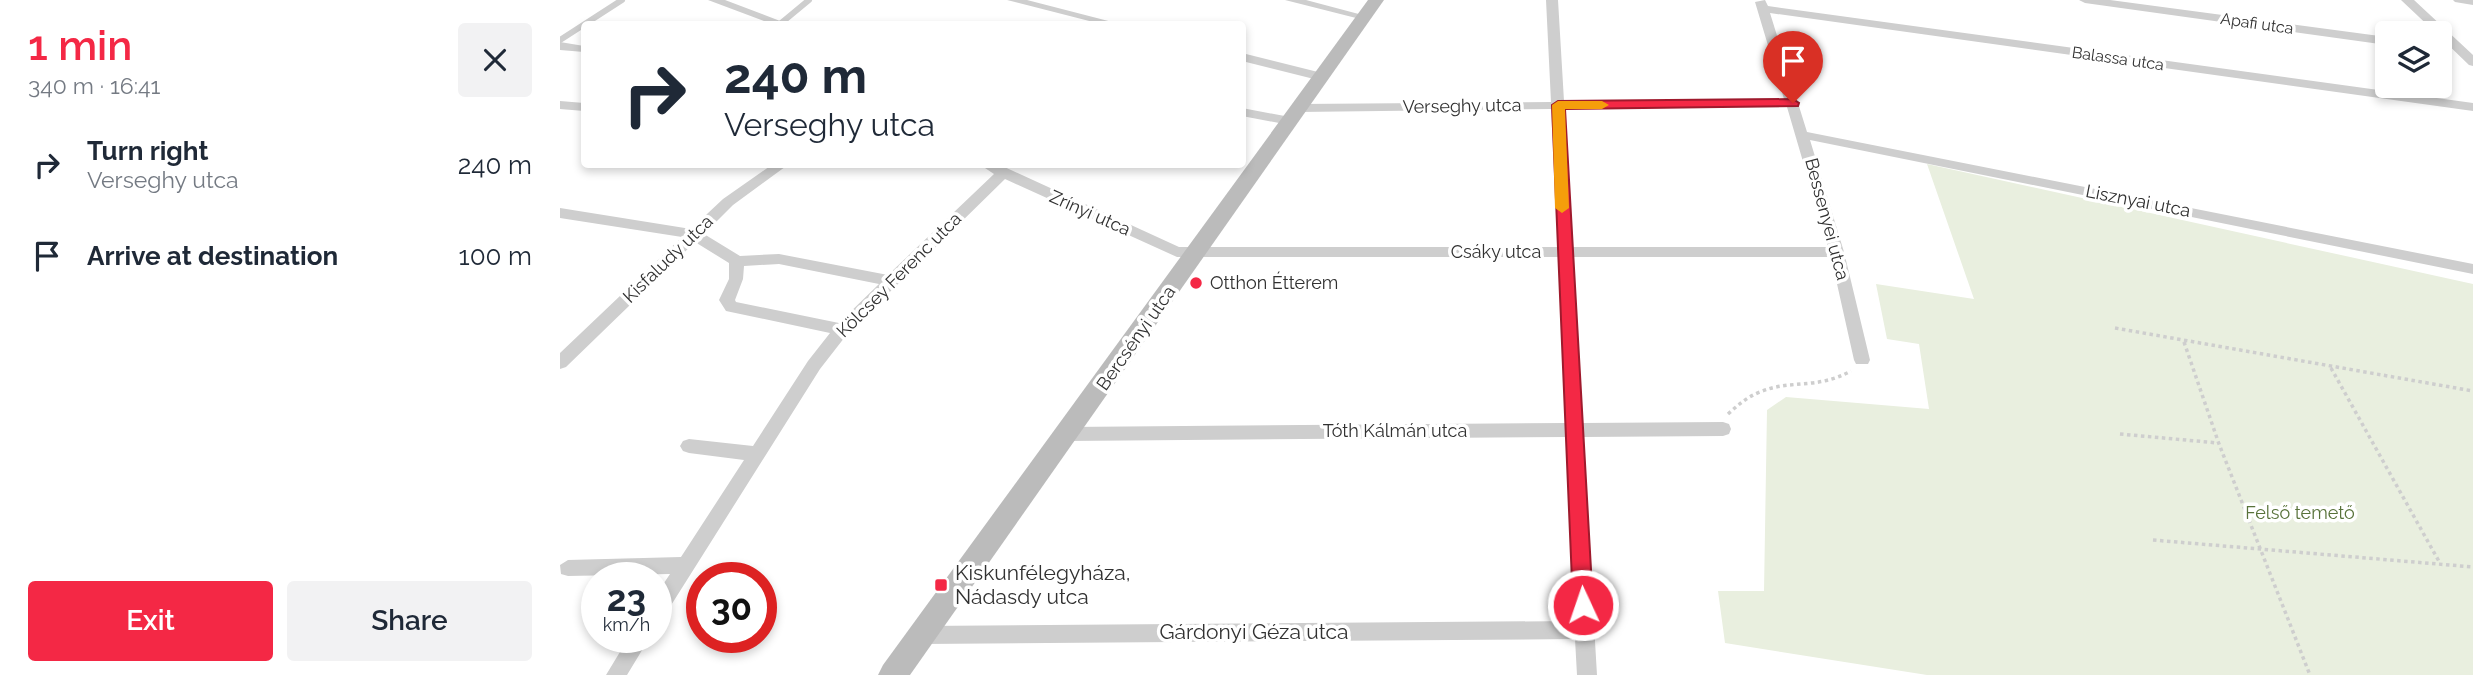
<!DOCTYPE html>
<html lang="en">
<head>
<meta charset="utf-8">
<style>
	:root { --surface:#fff; --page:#f2f2f3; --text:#1f2937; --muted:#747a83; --accent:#f42845 }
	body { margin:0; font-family:Raleway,sans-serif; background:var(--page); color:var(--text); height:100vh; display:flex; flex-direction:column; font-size:26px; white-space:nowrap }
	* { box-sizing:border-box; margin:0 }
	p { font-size:23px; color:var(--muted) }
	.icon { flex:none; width:38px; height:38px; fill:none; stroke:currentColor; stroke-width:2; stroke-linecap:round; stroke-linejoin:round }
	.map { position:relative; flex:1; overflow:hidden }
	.drawer { display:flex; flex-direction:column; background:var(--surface); width:560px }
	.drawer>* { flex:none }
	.top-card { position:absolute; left:21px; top:21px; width:665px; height:147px; border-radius:7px; box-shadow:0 4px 10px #0003; background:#fff; color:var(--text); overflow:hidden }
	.controls { position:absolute; left:1815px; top:21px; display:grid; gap:14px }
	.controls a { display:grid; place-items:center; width:77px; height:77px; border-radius:7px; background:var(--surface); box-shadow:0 4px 10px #0003; font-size:35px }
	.speed { position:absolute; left:21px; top:562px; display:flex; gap:14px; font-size:35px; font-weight:700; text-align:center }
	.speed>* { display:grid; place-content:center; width:91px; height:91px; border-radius:50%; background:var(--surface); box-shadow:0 4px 10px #0003; line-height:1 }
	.speed small { font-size:18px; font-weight:400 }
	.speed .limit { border:10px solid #d22; background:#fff; color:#111 }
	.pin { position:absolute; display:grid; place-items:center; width:60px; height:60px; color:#fff; margin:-72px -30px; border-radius:50% 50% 50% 0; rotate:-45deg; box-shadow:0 0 7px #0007 }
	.pin .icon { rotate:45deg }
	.me { position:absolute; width:77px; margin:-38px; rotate:357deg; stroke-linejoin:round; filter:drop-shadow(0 0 5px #0008) }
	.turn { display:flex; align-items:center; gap:24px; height:147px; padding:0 28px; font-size:32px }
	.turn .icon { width:91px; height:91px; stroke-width:2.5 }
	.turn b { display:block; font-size:49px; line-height:60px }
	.round { display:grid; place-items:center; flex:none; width:74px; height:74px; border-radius:7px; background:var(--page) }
	.overview { display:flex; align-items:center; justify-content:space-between; height:119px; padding:0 28px }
	h1 { font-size:42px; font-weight:600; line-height:52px; color:var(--accent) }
	.action { display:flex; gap:14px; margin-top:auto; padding:14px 28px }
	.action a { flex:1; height:80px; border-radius:7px; background:var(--accent); color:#fff; font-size:28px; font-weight:600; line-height:80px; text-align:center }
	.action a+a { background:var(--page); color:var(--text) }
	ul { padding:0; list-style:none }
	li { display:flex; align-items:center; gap:21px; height:91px; padding:0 28px }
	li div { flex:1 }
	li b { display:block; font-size:26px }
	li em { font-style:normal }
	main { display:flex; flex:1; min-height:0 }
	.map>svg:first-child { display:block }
	.green { fill:#e9efdf }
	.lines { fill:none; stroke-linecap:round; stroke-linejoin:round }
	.path { stroke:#cecece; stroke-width:3.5; stroke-dasharray:3.5 3.5; stroke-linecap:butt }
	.lane { stroke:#cecece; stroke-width:6 }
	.street { fill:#cecece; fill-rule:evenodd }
	.secondary { fill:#bbb; fill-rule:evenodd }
	.route { fill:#f42845; stroke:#9f1a2d; stroke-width:2 }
	.slow { fill:#f59e0b }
	.poi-dot { fill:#f42845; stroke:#fff; stroke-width:2.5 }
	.labels { text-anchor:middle; stroke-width:7; stroke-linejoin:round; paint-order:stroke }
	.far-street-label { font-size:16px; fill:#313131; stroke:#fff }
	.street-label { font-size:18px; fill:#313131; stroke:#fff }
	.poi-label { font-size:18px; fill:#313131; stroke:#fff; text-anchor:start }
	.park-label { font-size:18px; fill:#58723a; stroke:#fff }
	.near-poi-label { font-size:21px; fill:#313131; stroke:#fff; text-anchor:start }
	.near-street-label { font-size:21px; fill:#313131; stroke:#fff }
</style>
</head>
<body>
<main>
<section class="drawer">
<div class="overview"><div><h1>1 min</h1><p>340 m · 16:41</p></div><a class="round"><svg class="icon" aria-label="close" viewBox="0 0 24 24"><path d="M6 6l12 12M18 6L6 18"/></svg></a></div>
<ul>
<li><svg class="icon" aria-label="right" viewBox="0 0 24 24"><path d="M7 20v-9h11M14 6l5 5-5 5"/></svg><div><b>Turn right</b><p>Verseghy utca</p></div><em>240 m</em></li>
<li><svg class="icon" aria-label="arrive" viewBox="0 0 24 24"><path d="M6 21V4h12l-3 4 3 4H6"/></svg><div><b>Arrive at destination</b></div><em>100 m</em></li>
</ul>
<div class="action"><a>Exit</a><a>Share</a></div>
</section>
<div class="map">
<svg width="1913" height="675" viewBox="0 0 1913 675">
	<rect width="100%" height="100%" fill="#fff"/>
	<path class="green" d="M1367,164L1913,284V675H1367L1165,643L1158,591H1204L1207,410L1226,397L1369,409L1359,344L1327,339L1316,284L1414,299Z"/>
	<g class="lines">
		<path class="path" d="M1555,328L1913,391
			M1624,342L1659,444L1750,675
			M1771,368L1881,565
			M1168,414C1178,405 1187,397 1200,392C1231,379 1256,390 1291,371
			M1560,434L1658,443
			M1593,540L1913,567"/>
		<path class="lane" d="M220,24L249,0
			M0,40L62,0"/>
		<path class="street" d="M148,0H165L228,24H212Z
			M447,0H467L560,24H541Z
			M725,0H746L810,17L804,20Z
			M986,0H998L1004,101L1224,99L1195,2L1205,0L1208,6L1913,103V111L1210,13L1247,132L1913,264V274L1250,140L1284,252L1310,360L1308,364H1296L1294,360L1271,257H1013L1022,423L1163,422L1169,424L1171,429L1169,434L1163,436L1023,437L1037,675H1017L1015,639L363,644L356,642L353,635L356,628L363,626L1014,621L1006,437L507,441L501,439L498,434L501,429L507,427L1006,423L998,257H617L445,179L288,333L260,369L103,618L96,621V595L110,574L8,576L1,574L0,565L8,560L121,557L184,460L129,453L123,451L120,446L123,441L129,439L193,446L248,361L270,333L166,311L159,300L169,279V263L135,242L6,367L0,369V353L122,237L0,218V208L131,229L163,199L213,164H229L173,205L144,234L180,256L219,254L328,275L434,174L419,164H438L619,247H998L991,109L739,112L733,108L739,104L991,102ZM1227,107L1268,247H1012L1004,109ZM219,264L319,284L279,323L176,302L175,300L183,279L184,266Z
			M1519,0H1550L1827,37V45L1525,3Z
			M1841,0H1854L1913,55V66L1909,65L1880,37V33H1876Z
			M1893,0H1913V5L1895,2Z
			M0,42L24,46V52L0,50Z
			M682,53L766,74L768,77L762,81L682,61Z
			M0,101L24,103V111L0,109Z
			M682,108L730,117L736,121L730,125L682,116Z
			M69,637H90L67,675H46Z"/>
		<path class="secondary" d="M808,0H824L350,675H318L323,665Z"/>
	</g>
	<path class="route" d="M1233,99L1239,103L1238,106L1005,109L1033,605L1030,611L1023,614L1016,611L1013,605L992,105L998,101Z"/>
	<path class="slow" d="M998,101H1042L1049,105L1042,109H1005L1009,208L1002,213L995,208L992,105Z"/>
	<g class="poi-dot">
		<circle cx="636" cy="283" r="7"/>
		<rect x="374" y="578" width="14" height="14" rx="3.5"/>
	</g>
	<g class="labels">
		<g class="far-street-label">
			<text transform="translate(1697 23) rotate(8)" y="6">Apafi utca</text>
			<text transform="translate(1558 58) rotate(8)" y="6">Balassa utca</text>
		</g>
		<g class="street-label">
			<text transform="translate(902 106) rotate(-1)" y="6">Verseghy utca</text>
			<text transform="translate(1578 201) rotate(11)" y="6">Lisznyai utca</text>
			<text transform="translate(530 213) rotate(24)" y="6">Zrínyi utca</text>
			<text transform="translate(1267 219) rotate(75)" y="6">Bessenyei utca</text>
			<text x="936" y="258">Csáky utca</text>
			<text transform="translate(108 259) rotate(-44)" y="6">Kisfaludy utca</text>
			<text transform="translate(339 275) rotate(-45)" y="6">Kölcsey Ferenc utca</text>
			<text transform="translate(576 338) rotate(-55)" y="6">Bercsényi utca</text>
			<text x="835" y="437">Tóth Kálmán utca</text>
		</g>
		<g class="poi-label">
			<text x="650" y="289">Otthon Étterem</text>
		</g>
		<g class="park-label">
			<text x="1740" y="519">Felső temető</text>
		</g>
		<g class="near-poi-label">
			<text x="395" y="580">Kiskunfélegyháza,<tspan x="395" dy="24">Nádasdy utca</tspan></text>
		</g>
		<g class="near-street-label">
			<text x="694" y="639">Gárdonyi Géza utca</text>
		</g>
	</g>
</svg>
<div class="controls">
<a><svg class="icon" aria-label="layers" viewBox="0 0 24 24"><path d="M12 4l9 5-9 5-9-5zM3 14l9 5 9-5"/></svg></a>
</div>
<div class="speed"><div>23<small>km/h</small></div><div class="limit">30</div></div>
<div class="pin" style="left:1233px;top:103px;background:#d93025"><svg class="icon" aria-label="arrive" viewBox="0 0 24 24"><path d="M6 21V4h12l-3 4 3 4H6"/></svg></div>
<svg class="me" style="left:1023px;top:605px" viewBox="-20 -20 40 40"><circle r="17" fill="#f42845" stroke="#fff" stroke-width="3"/><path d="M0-11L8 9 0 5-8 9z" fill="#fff"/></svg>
<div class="top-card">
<div class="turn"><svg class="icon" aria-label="right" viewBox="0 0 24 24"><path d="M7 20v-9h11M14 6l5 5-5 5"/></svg><div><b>240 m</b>Verseghy utca</div></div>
</div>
</div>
</main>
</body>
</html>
